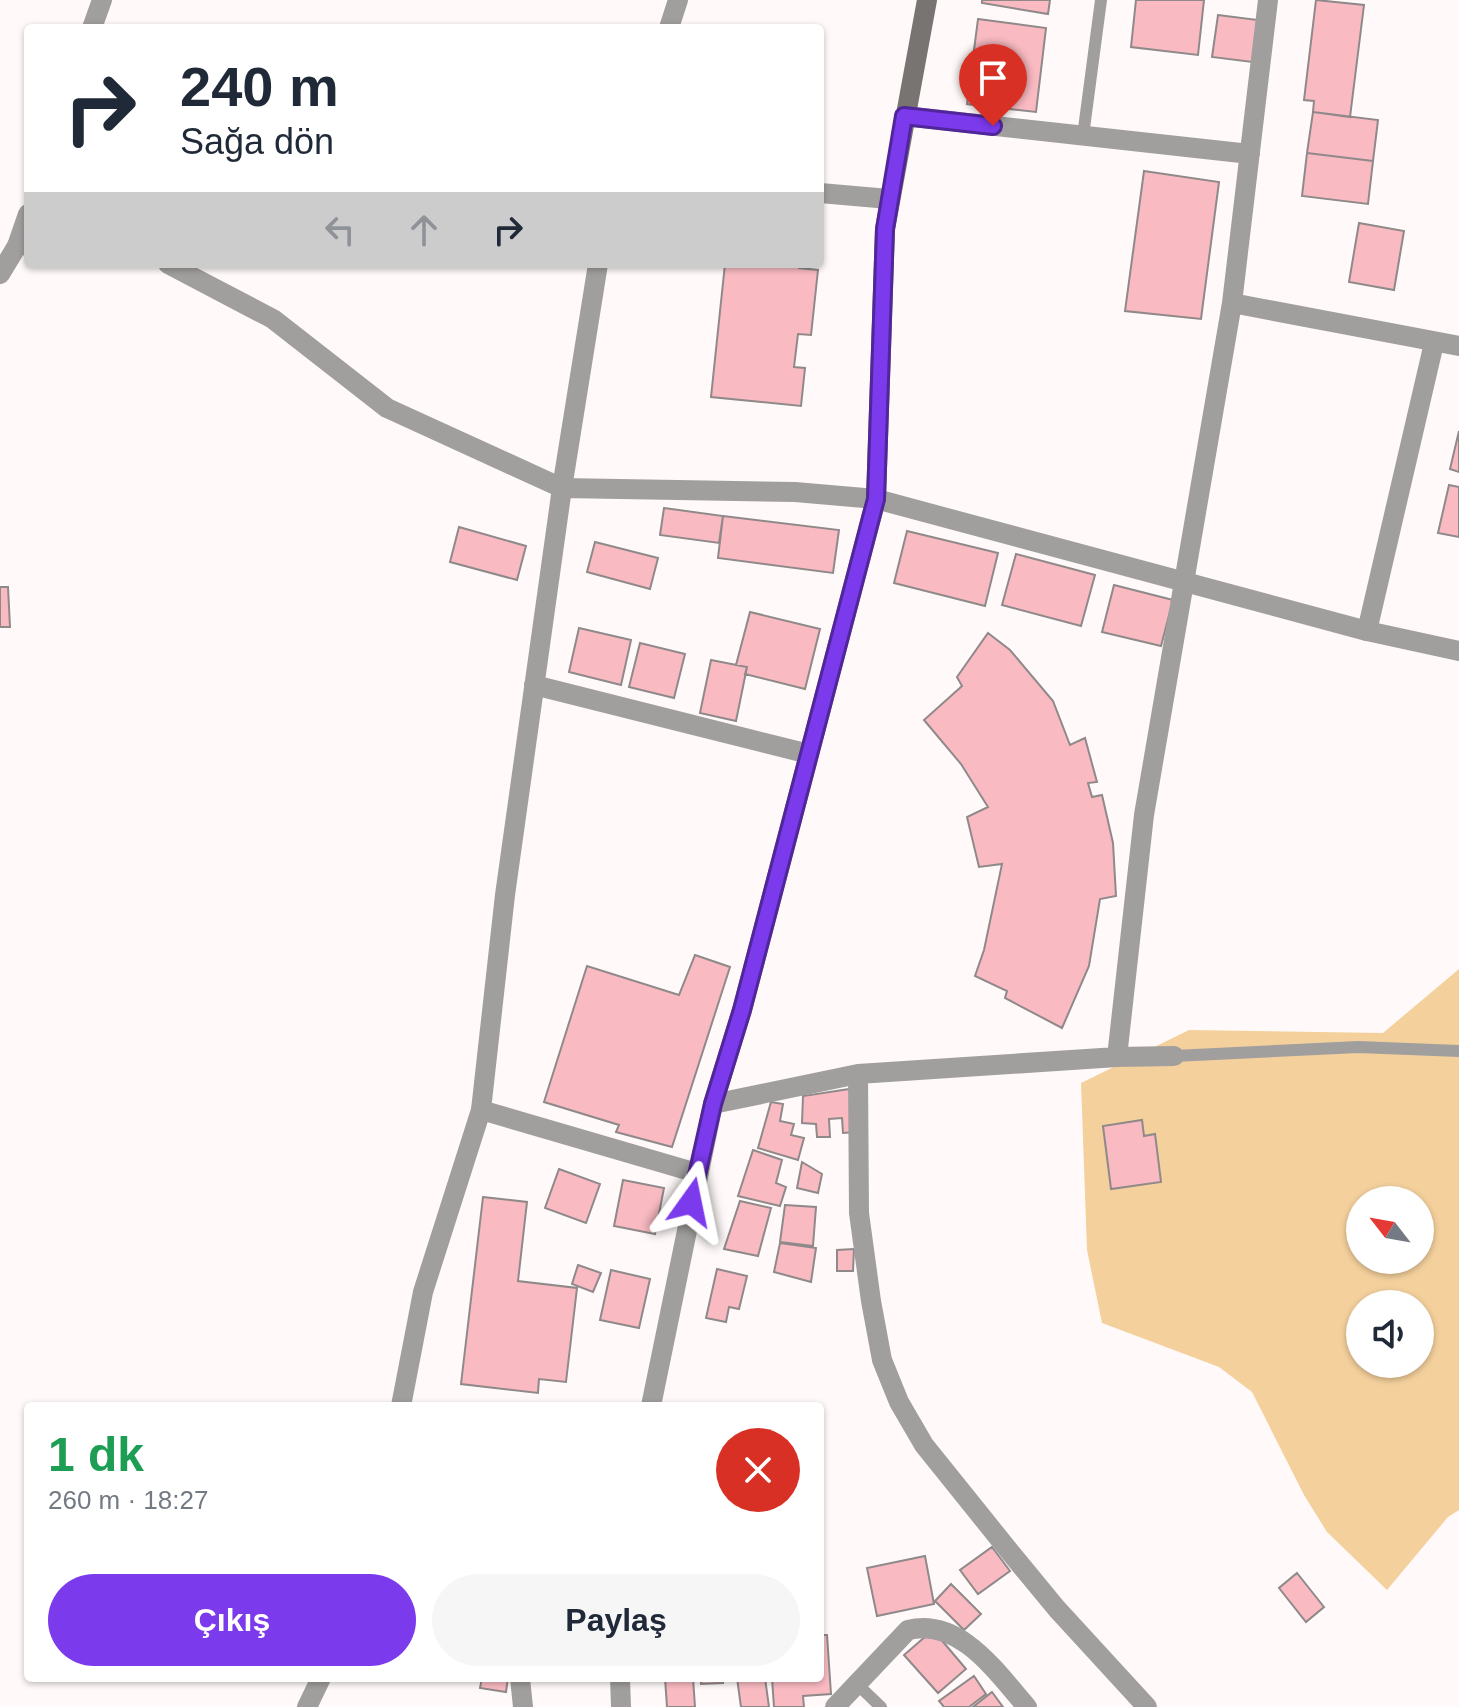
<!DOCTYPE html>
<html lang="tr">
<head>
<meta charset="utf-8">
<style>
	:root { --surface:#fff; --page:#f6f6f7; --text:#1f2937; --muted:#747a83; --accent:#7c3aed }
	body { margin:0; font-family:Arial,sans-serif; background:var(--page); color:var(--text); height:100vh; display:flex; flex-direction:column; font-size:30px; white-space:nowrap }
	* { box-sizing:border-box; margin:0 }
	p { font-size:26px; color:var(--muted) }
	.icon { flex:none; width:44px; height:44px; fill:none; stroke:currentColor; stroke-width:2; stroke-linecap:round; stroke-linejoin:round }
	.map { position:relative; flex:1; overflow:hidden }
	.sheet { position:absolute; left:24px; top:1402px; width:800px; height:280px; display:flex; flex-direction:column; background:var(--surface); border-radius:8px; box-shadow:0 2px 6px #0004 }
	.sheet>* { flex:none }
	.banner { position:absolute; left:24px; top:24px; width:800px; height:244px; border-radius:8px; box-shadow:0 2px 6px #0004; background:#fff; color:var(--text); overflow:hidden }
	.needle { width:52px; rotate:301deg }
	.tools { position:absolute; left:1346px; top:1186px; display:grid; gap:16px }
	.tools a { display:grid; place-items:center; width:88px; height:88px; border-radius:50%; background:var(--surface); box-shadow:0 2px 6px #0004; font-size:40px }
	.pin { position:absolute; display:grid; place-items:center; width:68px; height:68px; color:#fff; margin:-82px -34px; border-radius:50% 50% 50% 0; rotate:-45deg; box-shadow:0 0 8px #0007 }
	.pin .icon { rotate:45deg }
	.me { position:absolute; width:88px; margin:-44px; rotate:12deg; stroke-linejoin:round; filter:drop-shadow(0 0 6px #0008) }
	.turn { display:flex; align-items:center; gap:28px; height:168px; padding:0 24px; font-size:36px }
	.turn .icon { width:104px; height:104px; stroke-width:2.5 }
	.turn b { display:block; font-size:56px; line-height:68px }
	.lanes { display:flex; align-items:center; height:76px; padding:0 24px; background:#0003; justify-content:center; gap:40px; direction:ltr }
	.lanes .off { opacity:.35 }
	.round { display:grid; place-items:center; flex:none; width:84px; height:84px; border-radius:42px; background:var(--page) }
	.overview { display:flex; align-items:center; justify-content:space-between; height:136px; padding:0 24px }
	h1 { font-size:48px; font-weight:600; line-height:60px; color:#1e9e55 }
	.primary-button { display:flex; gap:16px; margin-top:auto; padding:16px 24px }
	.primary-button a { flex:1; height:92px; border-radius:48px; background:var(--accent); color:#fff; font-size:32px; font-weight:600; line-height:92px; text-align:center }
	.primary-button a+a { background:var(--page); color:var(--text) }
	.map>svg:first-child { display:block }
	.green { fill:#f4d09c; fill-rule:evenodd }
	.building { fill:#fabac2; stroke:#8f898a; stroke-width:2 }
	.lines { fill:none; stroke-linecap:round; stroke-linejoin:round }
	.service { stroke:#a19f9e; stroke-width:12 }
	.minor { stroke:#a19f9e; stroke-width:20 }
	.tertiary { stroke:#a19f9e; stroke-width:20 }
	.secondary { stroke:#777472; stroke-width:20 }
	.route-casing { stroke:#51269a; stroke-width:20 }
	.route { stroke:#7c3aed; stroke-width:14 }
</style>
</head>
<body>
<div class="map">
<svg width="1459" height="1707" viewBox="0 0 1459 1707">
	<rect width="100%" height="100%" fill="#fffaf9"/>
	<path class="green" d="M1459,969V1510L1448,1517L1387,1590L1327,1532L1304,1495L1252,1392L1219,1367L1102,1323L1087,1250L1081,1083L1189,1030L1383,1033ZM1360,1200H1420V1260H1360ZM1360,1304H1420V1364H1360Z"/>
	<path class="building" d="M982,0H1050L1048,14L982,3Z
		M1136,0H1204L1198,55L1131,47Z
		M1316,0L1364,5L1350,117L1313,112L1314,101L1304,100Z
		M1218,15L1258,20L1252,62L1212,57Z
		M978,19L1046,28L1036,112L967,104Z
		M1313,112L1378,120L1373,161L1307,153Z
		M1307,153L1373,161L1368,204L1302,196Z
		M1144,171L1219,182L1201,319L1125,311Z
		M1359,223L1404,231L1394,290L1349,282Z
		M725,264H799V268L818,270L811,335L798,334L794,367L805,368L801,406L711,397Z
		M1459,431V472L1450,469Z
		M1449,485L1459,487V537L1438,533Z
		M664,508L723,516L719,543L660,535Z
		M723,516L839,530L833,573L718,558Z
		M459,527L526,546L517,580L450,562Z
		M907,531L998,553L985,606L894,583Z
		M595,542L658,558L650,589L587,572Z
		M1016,554L1095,575L1081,626L1002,605Z
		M1114,585L1173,600L1161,646L1102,632Z
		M0,587H8L10,627H0Z
		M750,612L820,629L805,689L745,674L747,667L736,665Z
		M579,628L631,640L621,685L569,672Z
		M988,633L1010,650L1053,701L1070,745L1085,738L1097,782L1088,783L1092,797L1102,795L1113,843L1116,896L1100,899L1089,966L1062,1028L1005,998L1007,991L975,976L984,950L1002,864L979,867L967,817L988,807L961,764L924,720L962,686L957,677Z
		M640,643L685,654L674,698L629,687Z
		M711,660L747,667L736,721L700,713Z
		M695,955L730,967L672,1147L616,1132L619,1125L544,1102L587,966L679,995Z
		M856,1088L857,1132L843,1133L842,1118L829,1119L830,1137H817L816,1124L802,1123L803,1096Z
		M771,1102L783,1104L780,1121L794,1124L791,1135L804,1138L798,1160L758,1148Z
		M1142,1120L1144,1136L1155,1134L1161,1182L1111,1189L1103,1126Z
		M753,1150L782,1160L776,1183L786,1187L780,1206L738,1196Z
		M802,1162L822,1174L818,1193L797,1188Z
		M559,1169L600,1184L586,1223L545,1208Z
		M623,1180L664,1188L655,1234L614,1226Z
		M483,1197L527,1202L518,1281L577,1288L566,1382L539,1379L538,1393L461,1384Z
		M740,1201L771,1208L758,1256L724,1249Z
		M785,1205L816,1207L813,1246L780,1242Z
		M780,1243L816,1248L811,1282L774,1272Z
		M854,1249L853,1271H837V1250Z
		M578,1265L601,1273L593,1292L572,1284Z
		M717,1269L747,1276L739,1309L729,1307L726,1322L706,1318Z
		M611,1270L650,1279L639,1328L600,1320Z
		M992,1547L1010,1571L978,1594L960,1570Z
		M925,1556L934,1604L877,1616L867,1568Z
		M1297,1573L1324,1607L1306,1622L1279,1588Z
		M951,1584L981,1614L964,1630L935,1601Z
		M933,1630L966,1669L938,1693L904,1655Z
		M820,1635H827L831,1694L803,1696L804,1707H774L772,1678H820Z
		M974,1676L986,1694L969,1707H944L939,1701Z
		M482,1678H508L506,1692L480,1688Z
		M665,1678H693L695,1707H667Z
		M701,1678H723V1683L701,1684Z
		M737,1678H765L769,1707H741Z
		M992,1692L1003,1707H973Z"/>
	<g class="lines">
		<path class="service" d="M1083,136L1101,0
			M1174,1056L1358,1047L1459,1051
			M857,1684L881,1707"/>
		<path class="minor" d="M92,28L102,0
			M904,116L1250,154
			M820,193L889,199
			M17,246L28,214
			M1232,303L1459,346
			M1367,631L1434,343
			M534,685L809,754
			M1117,1057L1144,815L1232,303L1268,0
			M858,1074L859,1213L871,1301L882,1360L899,1402L924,1445L1010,1552L1057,1609L1147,1707
			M713,1104L858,1074L1117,1057L1174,1056
			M481,1110L697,1173
			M520,1678L523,1707
			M835,1707L908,1630C960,1617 997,1673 1027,1707"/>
		<path class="tertiary" d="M669,28L678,0
			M168,264L273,319L387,408L562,488L795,492L876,499L1367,631L1459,651
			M0,274L17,246L28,245
			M401,1406L423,1292L481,1110L505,895L562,488L598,264
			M651,1406L713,1104L742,1010L876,499
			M620,1678L621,1707
			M307,1707L321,1678"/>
		<path class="secondary" d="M876,499L885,229L927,0"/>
	</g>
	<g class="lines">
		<g class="route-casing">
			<path id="route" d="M691,1202L713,1104L742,1010L876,499L885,229L904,116L993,126"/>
		</g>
		<use href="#route" class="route"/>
	</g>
</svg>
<div class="tools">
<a><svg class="needle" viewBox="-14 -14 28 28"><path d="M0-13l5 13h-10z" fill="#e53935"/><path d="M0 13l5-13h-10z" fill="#747a83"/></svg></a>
<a><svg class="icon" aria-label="sound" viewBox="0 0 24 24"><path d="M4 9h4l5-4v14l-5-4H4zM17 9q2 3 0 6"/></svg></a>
</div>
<div class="pin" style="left:993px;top:126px;background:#d93025"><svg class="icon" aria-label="arrive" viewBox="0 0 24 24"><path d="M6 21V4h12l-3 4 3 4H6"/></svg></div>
<svg class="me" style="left:691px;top:1202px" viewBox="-20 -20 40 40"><path d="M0-17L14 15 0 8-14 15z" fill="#7c3aed" stroke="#fff" stroke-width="4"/></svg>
<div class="banner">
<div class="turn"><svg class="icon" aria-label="right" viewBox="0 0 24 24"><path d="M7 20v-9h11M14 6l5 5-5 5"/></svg><div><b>240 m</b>Sağa dön</div></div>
<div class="lanes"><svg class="icon off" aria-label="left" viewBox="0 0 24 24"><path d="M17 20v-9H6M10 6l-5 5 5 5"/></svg><svg class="icon off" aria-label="ahead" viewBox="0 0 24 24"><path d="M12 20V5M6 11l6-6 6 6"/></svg><svg class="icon" aria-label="right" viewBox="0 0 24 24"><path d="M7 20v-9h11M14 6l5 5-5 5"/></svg></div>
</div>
<section class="sheet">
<div class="overview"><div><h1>1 dk</h1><p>260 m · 18:27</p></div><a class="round" style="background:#d93025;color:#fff"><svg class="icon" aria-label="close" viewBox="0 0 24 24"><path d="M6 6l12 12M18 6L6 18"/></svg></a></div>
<div class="primary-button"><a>Çıkış</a><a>Paylaş</a></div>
</section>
</div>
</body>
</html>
